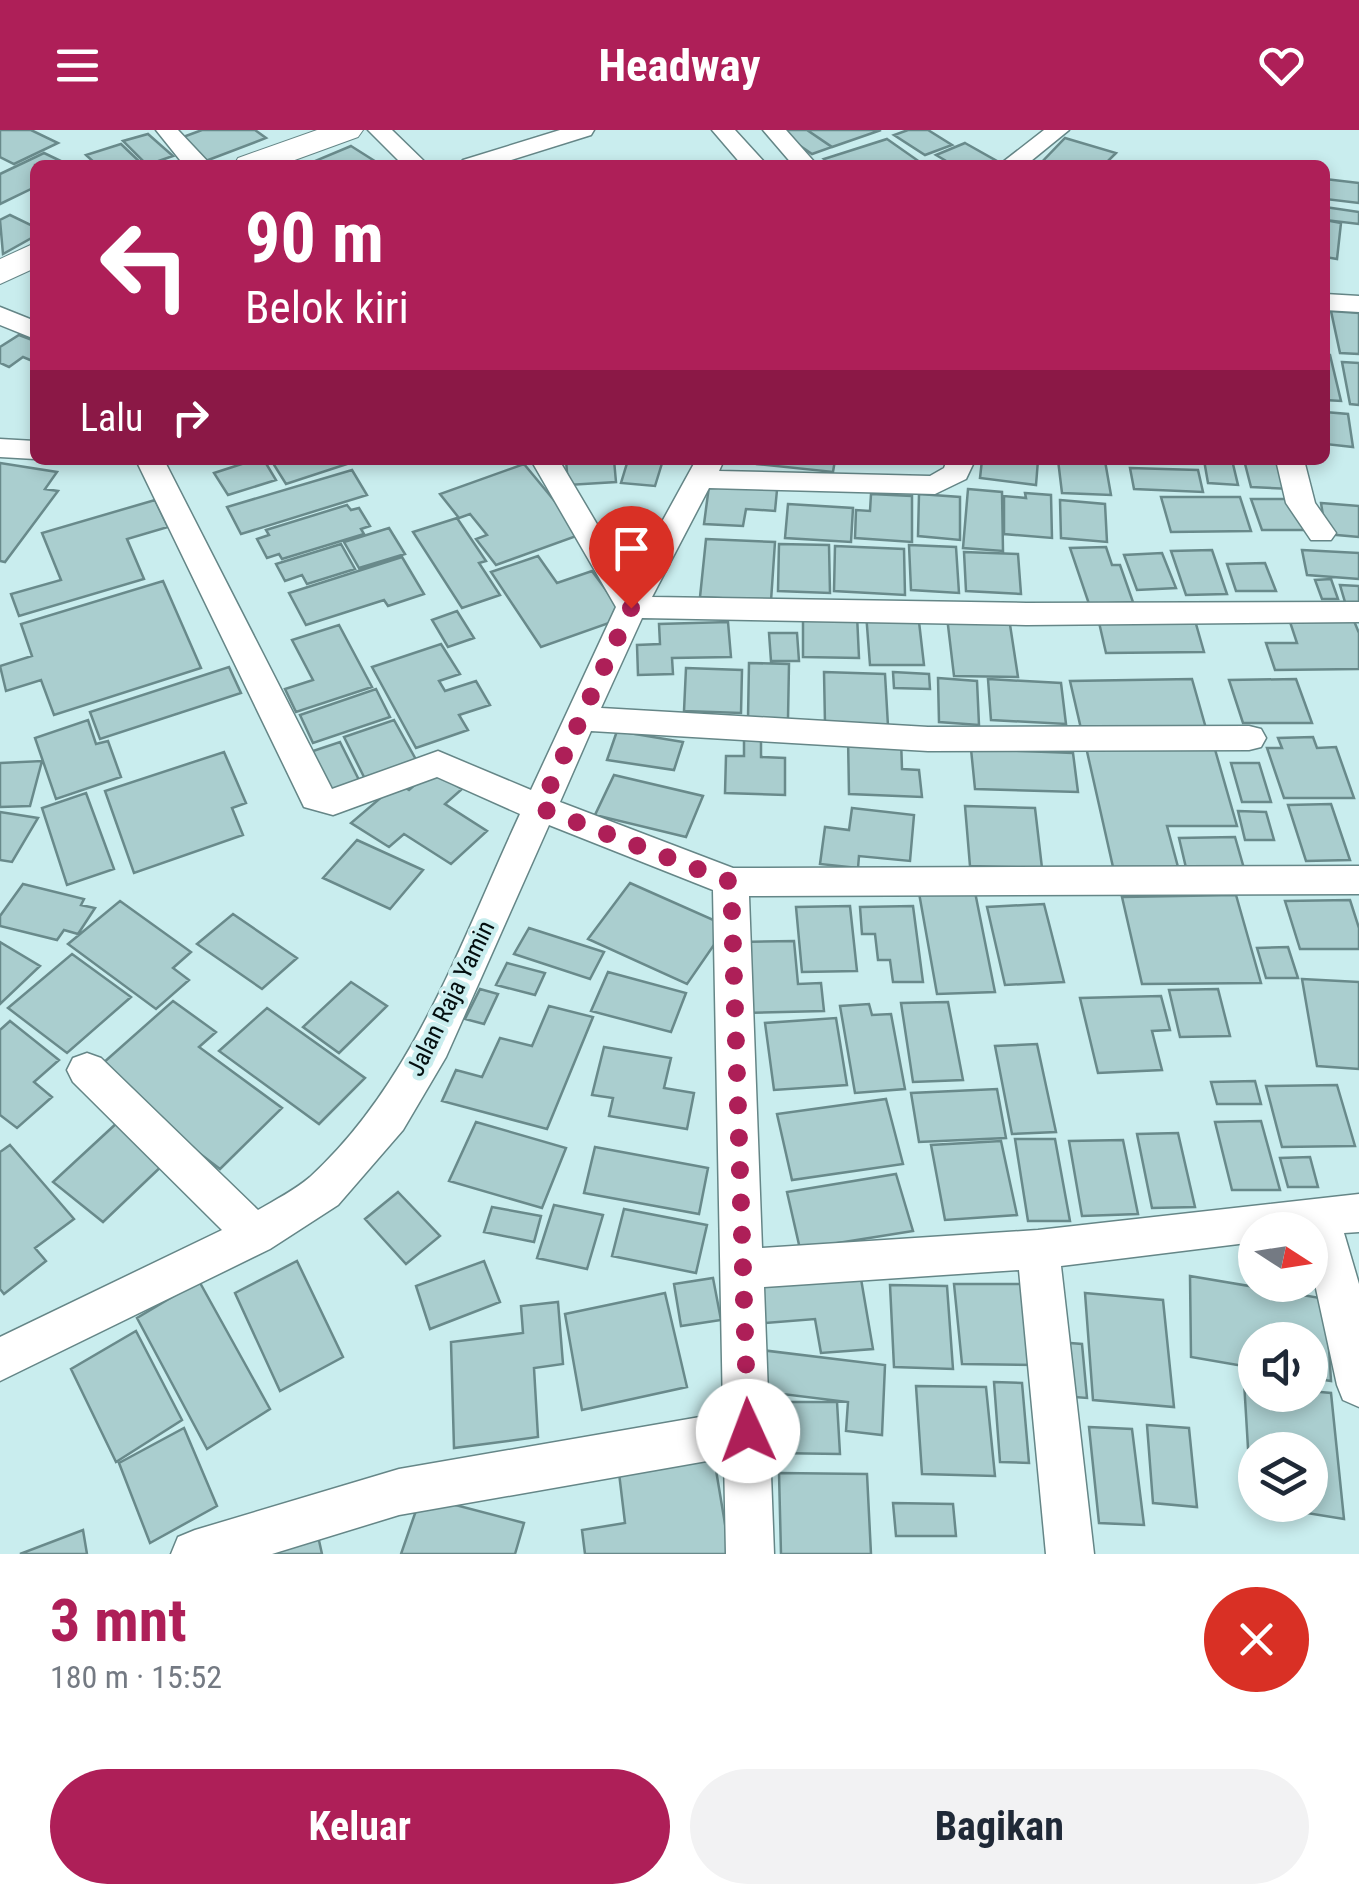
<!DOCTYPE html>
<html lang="id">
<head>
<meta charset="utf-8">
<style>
	:root { --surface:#fff; --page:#f2f2f3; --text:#1f2937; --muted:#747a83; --accent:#ae1f58 }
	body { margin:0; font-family:"Roboto Condensed",sans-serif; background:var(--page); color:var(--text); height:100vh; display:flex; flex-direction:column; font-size:38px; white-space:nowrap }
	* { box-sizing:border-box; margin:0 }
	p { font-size:32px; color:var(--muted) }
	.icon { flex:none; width:55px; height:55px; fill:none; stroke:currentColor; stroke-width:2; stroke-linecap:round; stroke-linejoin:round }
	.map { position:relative; height:1424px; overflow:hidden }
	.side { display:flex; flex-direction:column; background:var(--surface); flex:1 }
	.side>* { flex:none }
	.guide { position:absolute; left:30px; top:30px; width:1300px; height:305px; border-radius:15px; box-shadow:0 5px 15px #0003; background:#ae1f58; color:#fff; overflow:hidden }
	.needle { width:65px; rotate:102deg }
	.controls { position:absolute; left:1238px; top:1082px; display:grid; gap:20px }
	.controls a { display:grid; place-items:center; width:90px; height:90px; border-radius:50%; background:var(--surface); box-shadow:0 5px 15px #0003; font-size:50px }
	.pin { position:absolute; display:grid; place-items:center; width:85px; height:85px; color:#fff; margin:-102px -42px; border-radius:50% 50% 50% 0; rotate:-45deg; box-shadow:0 0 10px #0007 }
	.pin .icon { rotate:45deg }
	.me { position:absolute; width:110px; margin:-55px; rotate:358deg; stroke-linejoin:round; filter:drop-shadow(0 0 8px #0008) }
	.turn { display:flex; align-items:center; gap:35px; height:210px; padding:0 50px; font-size:45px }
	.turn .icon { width:130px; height:130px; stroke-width:2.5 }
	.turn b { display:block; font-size:70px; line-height:85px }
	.then { display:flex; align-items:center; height:95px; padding:0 50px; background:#0003; gap:20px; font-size:38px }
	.round { display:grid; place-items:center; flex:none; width:105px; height:105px; border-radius:52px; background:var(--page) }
	.overview { display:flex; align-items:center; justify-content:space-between; height:170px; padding:0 50px }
	h1 { font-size:60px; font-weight:700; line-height:75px; color:var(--accent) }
	.cta { display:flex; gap:20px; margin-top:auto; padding:20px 50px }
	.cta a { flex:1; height:115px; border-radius:60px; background:var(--accent); color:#fff; font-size:40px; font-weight:700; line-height:115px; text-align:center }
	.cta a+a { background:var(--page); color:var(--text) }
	header { display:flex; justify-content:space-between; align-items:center; height:130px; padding:0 50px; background:var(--accent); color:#fff; font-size:45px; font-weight:700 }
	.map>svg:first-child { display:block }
	.building { fill:#aacecf; stroke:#698a8b; stroke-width:2.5 }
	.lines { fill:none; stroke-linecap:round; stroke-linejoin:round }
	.street-casing { stroke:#658687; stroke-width:3 }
	.secondary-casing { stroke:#658687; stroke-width:2 }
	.street { fill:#fff; fill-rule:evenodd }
	.secondary { fill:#fff; fill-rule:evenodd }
	.route { stroke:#ae1f58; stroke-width:18; stroke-dasharray:0 32.4 }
	.labels { text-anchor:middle; stroke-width:9; stroke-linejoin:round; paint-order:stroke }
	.street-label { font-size:25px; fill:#030e0f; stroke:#c9edee }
</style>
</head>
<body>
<header><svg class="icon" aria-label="menu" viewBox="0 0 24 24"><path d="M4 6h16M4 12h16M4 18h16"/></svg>Headway<svg class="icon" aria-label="heart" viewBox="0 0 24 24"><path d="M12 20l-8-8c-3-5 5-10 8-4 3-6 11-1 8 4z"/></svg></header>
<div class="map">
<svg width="1359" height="1424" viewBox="0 0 1359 1424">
	<rect width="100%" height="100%" fill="#c9edee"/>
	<path class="building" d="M0,0H31L58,13L14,34L0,27Z
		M202,0H255L266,8L203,32L175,10Z
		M786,0H807L832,17L812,24L780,2Z
		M807,0H881L832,17Z
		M908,0H928L952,15L925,25L894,5Z
		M148,4L173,26L147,35L123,11Z
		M1065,8L1116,23L1104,35H1039Z
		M887,9L917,30L902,35H832L824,29Z
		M965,13L995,30L984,35H953L936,25Z
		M121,14L143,35H97L86,25Z
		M351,16L381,35H320L315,31Z
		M44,23L69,35H35V57L0,74V44Z
		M1325,49L1359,53V73L1325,69Z
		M1325,77L1359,82V94L1325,90Z
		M10,85L35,97V106L3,124L0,90Z
		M1325,90L1341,93L1337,129L1325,127Z
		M1331,181L1359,183V224L1340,223Z
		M19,205L35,211V232L23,227L9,237L0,233V217Z
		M1325,225H1330L1341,271L1325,270Z
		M1342,232L1359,233V275L1350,274Z
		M1325,282L1348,284L1353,317L1325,314Z
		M254,330H264L276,350L228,365L214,343Z
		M271,330H345L347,334L286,354Z
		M566,330H614L616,352L568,355Z
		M628,330H663L655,356L621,353Z
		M757,330H835L833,342L757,334Z
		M982,330H1038L1036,355L980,348Z
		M1058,330L1105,331L1111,365L1062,363Z
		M1204,330H1232L1238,355L1208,353Z
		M1244,330H1282L1291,359L1251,357Z
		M0,333L57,342L45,359L58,361L5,432L0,431Z
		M524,334L582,404L496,435L476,409L487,405L470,384L459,388L440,364Z
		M1130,338L1198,340L1203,362L1134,359Z
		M352,340L367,365L241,404L227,377Z
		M709,356L777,360L775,381L746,379L743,396L704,394Z
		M968,359L1002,362L1003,421L963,418Z
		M1025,363L1051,365L1052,408L1004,404V366L1026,368Z
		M871,364L912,366V412L855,408L856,380L870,381Z
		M919,364L960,367V410L918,406Z
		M1161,367H1240L1251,401L1171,402Z
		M1251,369H1293L1304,400H1262Z
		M155,370L168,397L127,409L144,449L19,486L11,464L61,450L42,403Z
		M1060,370L1105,374L1107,412L1061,408Z
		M1321,373L1359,376V407L1326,404Z
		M788,374L853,378L851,412L785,408Z
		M347,375L351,380L359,378L370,396L361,399L364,404L282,429L279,424L267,428L257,409L269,405L266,400Z
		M457,388L486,431L479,433L500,465L462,478L413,402Z
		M389,398L405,424L359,438L344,412Z
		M706,409L775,412L771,471L700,467Z
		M341,414L355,439L307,454L302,445L285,451L276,434Z
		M779,414L829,415L830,463L778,461Z
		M909,415L956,417L959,463L911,460Z
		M835,416L904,419L905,465L834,461Z
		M1106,417L1112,435H1120L1133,472L1089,474L1070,418Z
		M1212,420L1227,464L1186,465L1171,421Z
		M1302,420L1359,423V449L1307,445Z
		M964,422L1018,424L1021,464L966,461Z
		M1162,423L1176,458L1137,460L1124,425Z
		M538,426L557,453L592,441L626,487L541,517L491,442Z
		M402,427L424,464L388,476L384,470L306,495L289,463Z
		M1265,433L1276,461H1236L1227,434Z
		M1331,449L1338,469H1322L1315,450Z
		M163,451L201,538L54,585L41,550L6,561L0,536L32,526L21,494Z
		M1340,455L1359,456V473L1345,472Z
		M457,481L474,508L448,517L432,490Z
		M866,483H918L924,535H870Z
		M803,484L857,485L859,528L803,527Z
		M947,487L1009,488L1018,547L954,546Z
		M1194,487L1204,522L1106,523L1098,488Z
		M1354,491L1359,503V539L1275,540L1266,513H1297L1290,492Z
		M728,492L731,527L672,528L673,544L638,545L637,515L660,514L659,494Z
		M339,495L372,557L296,582L285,559L313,550L292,510Z
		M769,503H797L799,531H771Z
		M441,514L460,544L439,551L445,561L476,551L490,575L459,585L468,600L416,618L372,537Z
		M749,533L789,534L788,589L748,588Z
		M229,537L241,563L100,609L90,582Z
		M686,538L742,540L741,583L684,581Z
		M824,542L885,544L888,596L825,594Z
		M893,542L929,544L930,559L894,558Z
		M938,548L977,551L979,595L939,592Z
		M988,549L1061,553L1066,594L991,590Z
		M1192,549L1207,602L1082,603L1070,551Z
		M1296,549L1312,593H1243L1229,550Z
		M376,559L390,587L313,613L300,585Z
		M88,590L96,614L108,611L121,647L56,669L35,608Z
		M394,590L419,635L367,653L344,607Z
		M617,601L683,612L674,640L607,630Z
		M848,607L901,609L902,639L919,640L922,667L849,664Z
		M1313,607L1317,618L1336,617L1354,668H1284L1267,618H1282L1278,608Z
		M744,609L761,610V627L785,628V665L725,663L726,626H744Z
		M340,612L362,656L326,669L304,624Z
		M1214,616L1237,696H1167L1178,737H1113L1086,617Z
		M971,619L1073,623L1078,662L975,659Z
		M224,622L246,673L232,678L243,705L134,743L105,661Z
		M42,631L30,676L0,677V633Z
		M1231,633H1259L1271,672H1242Z
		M431,641L462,659L445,674L487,701L451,734L404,704L389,717L351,693L398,653L409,660Z
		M614,645L703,666L686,707L595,685Z
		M86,663L114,739L67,755L42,678Z
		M1331,674L1350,730L1306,731L1288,675Z
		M965,676L1035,678L1042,738L970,736Z
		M852,678L914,685L910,731L859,726L858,738L820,734L825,697L849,700Z
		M1238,681L1266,682L1274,710H1245Z
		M0,682L38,688L12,732L0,730Z
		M1235,707L1245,742H1187L1179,708Z
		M357,710L423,740L390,779L323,748Z
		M630,753L727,796L687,854L588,809Z
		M23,754L84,769L81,775L95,778L78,804L64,800L57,810L0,796V786Z
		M975,762L995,862L937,864L919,763Z
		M1236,765L1261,853L1142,854L1122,767Z
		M1350,770L1359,798V819H1300L1285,771Z
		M120,771L191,822L173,838L189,850L156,879L68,814Z
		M1044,774L1064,852L1005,855L987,777Z
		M850,776L857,841L802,842L796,777Z
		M913,776L923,852H893L890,830H878L875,804H862L860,777Z
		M233,784L297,828L262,859L197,814Z
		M529,798L604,822L590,849L514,824Z
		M794,811L798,854L821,853L824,881L743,883L739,812Z
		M0,812L40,836L0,874Z
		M1288,817L1298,848H1266L1257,818Z
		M72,824L131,867L67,923L8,878Z
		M507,833L545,843L535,865L496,855Z
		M608,842L686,863L671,902L591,881Z
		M1302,849L1359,852V939L1317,936Z
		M351,852L387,876L339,923L303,897Z
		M480,859L498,864L484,894L465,889Z
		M1218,859L1230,906L1180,907L1169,860Z
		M1161,866L1170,900L1152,901L1162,940L1098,943L1080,868Z
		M173,871L216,902L199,917L282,978L220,1039L93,942Z
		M948,872L963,950L913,952L901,873Z
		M869,874L872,885L891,884L905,959L855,963L840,876Z
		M549,876L593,887L547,999L442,971L456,940L482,947L500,908L532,916Z
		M267,878L365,948L319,994L219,921Z
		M836,888L847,955L774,960L765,893Z
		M10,891L59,930L34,952L52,967L17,998L0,985V900Z
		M1037,914L1056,1002L1012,1004L995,916Z
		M604,917L671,928L664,958L694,963L687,999L609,986L613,968L592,965Z
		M1255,951L1261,974H1217L1211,952Z
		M1337,955L1355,1016L1282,1017L1266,956Z
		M997,959L1006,1008L919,1012L911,963Z
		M886,969L903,1034L792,1050L777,984Z
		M119,991L168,1030L103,1092L53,1052Z
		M1261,991L1280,1060H1232L1215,992Z
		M476,992L566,1018L542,1078L449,1051Z
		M1178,1003L1195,1077L1152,1078L1137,1004Z
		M1015,1009H1055L1070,1091H1028Z
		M1123,1010L1138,1084L1082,1086L1069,1011Z
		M1001,1011L1017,1085L945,1090L931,1015Z
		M10,1015L74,1089L35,1118L46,1131L4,1164L0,1159V1022Z
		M595,1017L708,1038L699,1084L584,1063Z
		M1310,1027L1318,1057H1288L1280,1028Z
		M896,1044L913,1101L800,1119L787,1062Z
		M398,1062L440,1106L406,1134L365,1089Z
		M554,1075L603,1085L587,1139L537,1128Z
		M492,1077L541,1086L534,1112L484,1102Z
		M624,1079L707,1095L696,1143L612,1126Z
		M297,1131L343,1227L280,1261L235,1163Z
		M484,1131L500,1172L430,1199L416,1156Z
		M860,1143L873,1219L821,1223L815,1189L754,1194L749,1152Z
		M1190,1146L1326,1169L1331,1251L1310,1248V1210H1255V1238L1191,1227Z
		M713,1148L721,1190L681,1196L674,1154Z
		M199,1151L270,1279L207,1319L137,1188Z
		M954,1154H1029L1039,1235L962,1234Z
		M890,1155L947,1156L953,1239L894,1237Z
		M665,1163L687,1257L582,1280L565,1184Z
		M1085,1163L1163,1170L1174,1277L1093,1270Z
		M558,1172L563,1234L534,1238L538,1307L454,1318L451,1212L523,1203L521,1176Z
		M136,1201L182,1290L116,1332L71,1239Z
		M1057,1212L1082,1214L1087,1268L1061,1266Z
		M761,1220L885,1235L882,1305L846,1301L848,1272L757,1261Z
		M1244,1251L1255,1253V1265H1310V1261L1331,1263L1344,1389L1288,1380V1375H1310V1320L1248,1318Z
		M994,1252L1022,1253L1029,1333L1000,1332Z
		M916,1256L986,1257L995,1346L922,1344Z
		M772,1272H837L840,1324L773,1323Z
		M1147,1295L1189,1298L1197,1377L1153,1373Z
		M1089,1297L1132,1299L1144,1395L1099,1393Z
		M184,1298L217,1376L150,1413L119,1333Z
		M714,1328L730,1424H585L582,1400L625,1393L619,1343Z
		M779,1343L867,1344L871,1424H781Z
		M421,1366L524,1393L515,1424H401Z
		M893,1373L953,1374L956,1406H896Z
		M83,1400L87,1424H20Z
		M318,1406L322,1424H265Z"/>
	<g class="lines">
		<g class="street-casing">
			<path id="street" d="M156,0H178L211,35H184Z
				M368,0H392L428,35H403Z
				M560,0H594L591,5L495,35H459L463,30Z
				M712,0H735L767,35H742Z
				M763,0H786L817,35H793Z
				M1044,0H1069L1026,35H999Z
				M1325,164L1359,166V182L1325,180Z
				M0,177L35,191V209L0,195Z
				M0,309L35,311V329L0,327Z
				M136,330H164L332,659L438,621L531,660L616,477L531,330H559L630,450L696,330H724L719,341L930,346L944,338L947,330H975L966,349L935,364L709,358L652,467L1026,473L1359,472V492L1026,495L642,488L601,578L928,597L1249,596L1261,599L1266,608L1261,617L1249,620L928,621L591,601L560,672L733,738L1359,736V764L749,766L762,1118L1038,1100L1359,1064V1102L1344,1103L1359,1154V1277L1343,1270L1337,1255L1310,1131V1100H1255V1112L1061,1136L1094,1424H1046L1019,1140L764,1157L774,1424H726L724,1328L399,1385L272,1424H171L178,1407L195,1400L399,1339L723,1283L713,760L549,695L446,927L403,1000L338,1075L270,1119L0,1251V1207L222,1100L73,952L67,940L73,928L87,923L101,928L258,1080C275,1070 295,1060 310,1047C414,952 462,809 520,684L437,647L333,685L304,677Z
				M1276,330H1304L1315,373L1336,403L1331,410H1311L1286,373Z"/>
		</g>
		<g class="secondary-casing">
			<path id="secondary" d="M317,0H363L358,7L281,35H234L238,28Z
				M35,113V138L0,154V129Z"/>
		</g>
		<use href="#street" class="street"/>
		<use href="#secondary" class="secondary"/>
	</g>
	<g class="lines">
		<path class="route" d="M631,478L540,678L731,752L748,1301"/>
	</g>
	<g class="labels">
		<g class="street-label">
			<text transform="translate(450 868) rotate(-64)" y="9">Jalan Raja Yamin</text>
		</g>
	</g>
</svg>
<div class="controls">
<a><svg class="needle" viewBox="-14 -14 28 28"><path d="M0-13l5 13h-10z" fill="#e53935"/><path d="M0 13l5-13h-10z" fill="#747a83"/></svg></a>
<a><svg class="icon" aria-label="sound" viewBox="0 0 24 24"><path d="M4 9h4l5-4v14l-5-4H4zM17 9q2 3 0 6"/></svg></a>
<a><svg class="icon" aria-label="layers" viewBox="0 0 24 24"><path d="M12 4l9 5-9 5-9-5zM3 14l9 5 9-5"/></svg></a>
</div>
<div class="pin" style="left:631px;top:478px;background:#d93025"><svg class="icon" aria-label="arrive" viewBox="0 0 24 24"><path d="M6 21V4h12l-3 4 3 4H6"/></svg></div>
<svg class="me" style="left:748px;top:1301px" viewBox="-20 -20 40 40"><circle r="19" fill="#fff"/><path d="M0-13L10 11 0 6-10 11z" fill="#ae1f58"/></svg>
<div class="guide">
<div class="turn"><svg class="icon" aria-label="left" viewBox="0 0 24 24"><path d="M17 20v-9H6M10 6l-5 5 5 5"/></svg><div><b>90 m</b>Belok kiri</div></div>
<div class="then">Lalu<svg class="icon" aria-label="right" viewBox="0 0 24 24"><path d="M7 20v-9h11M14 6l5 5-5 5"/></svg></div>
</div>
</div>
<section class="side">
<div class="overview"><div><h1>3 mnt</h1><p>180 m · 15:52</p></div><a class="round" style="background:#d93025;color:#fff"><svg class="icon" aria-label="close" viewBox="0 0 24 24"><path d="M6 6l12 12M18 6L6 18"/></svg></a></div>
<div class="cta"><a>Keluar</a><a>Bagikan</a></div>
</section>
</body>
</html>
